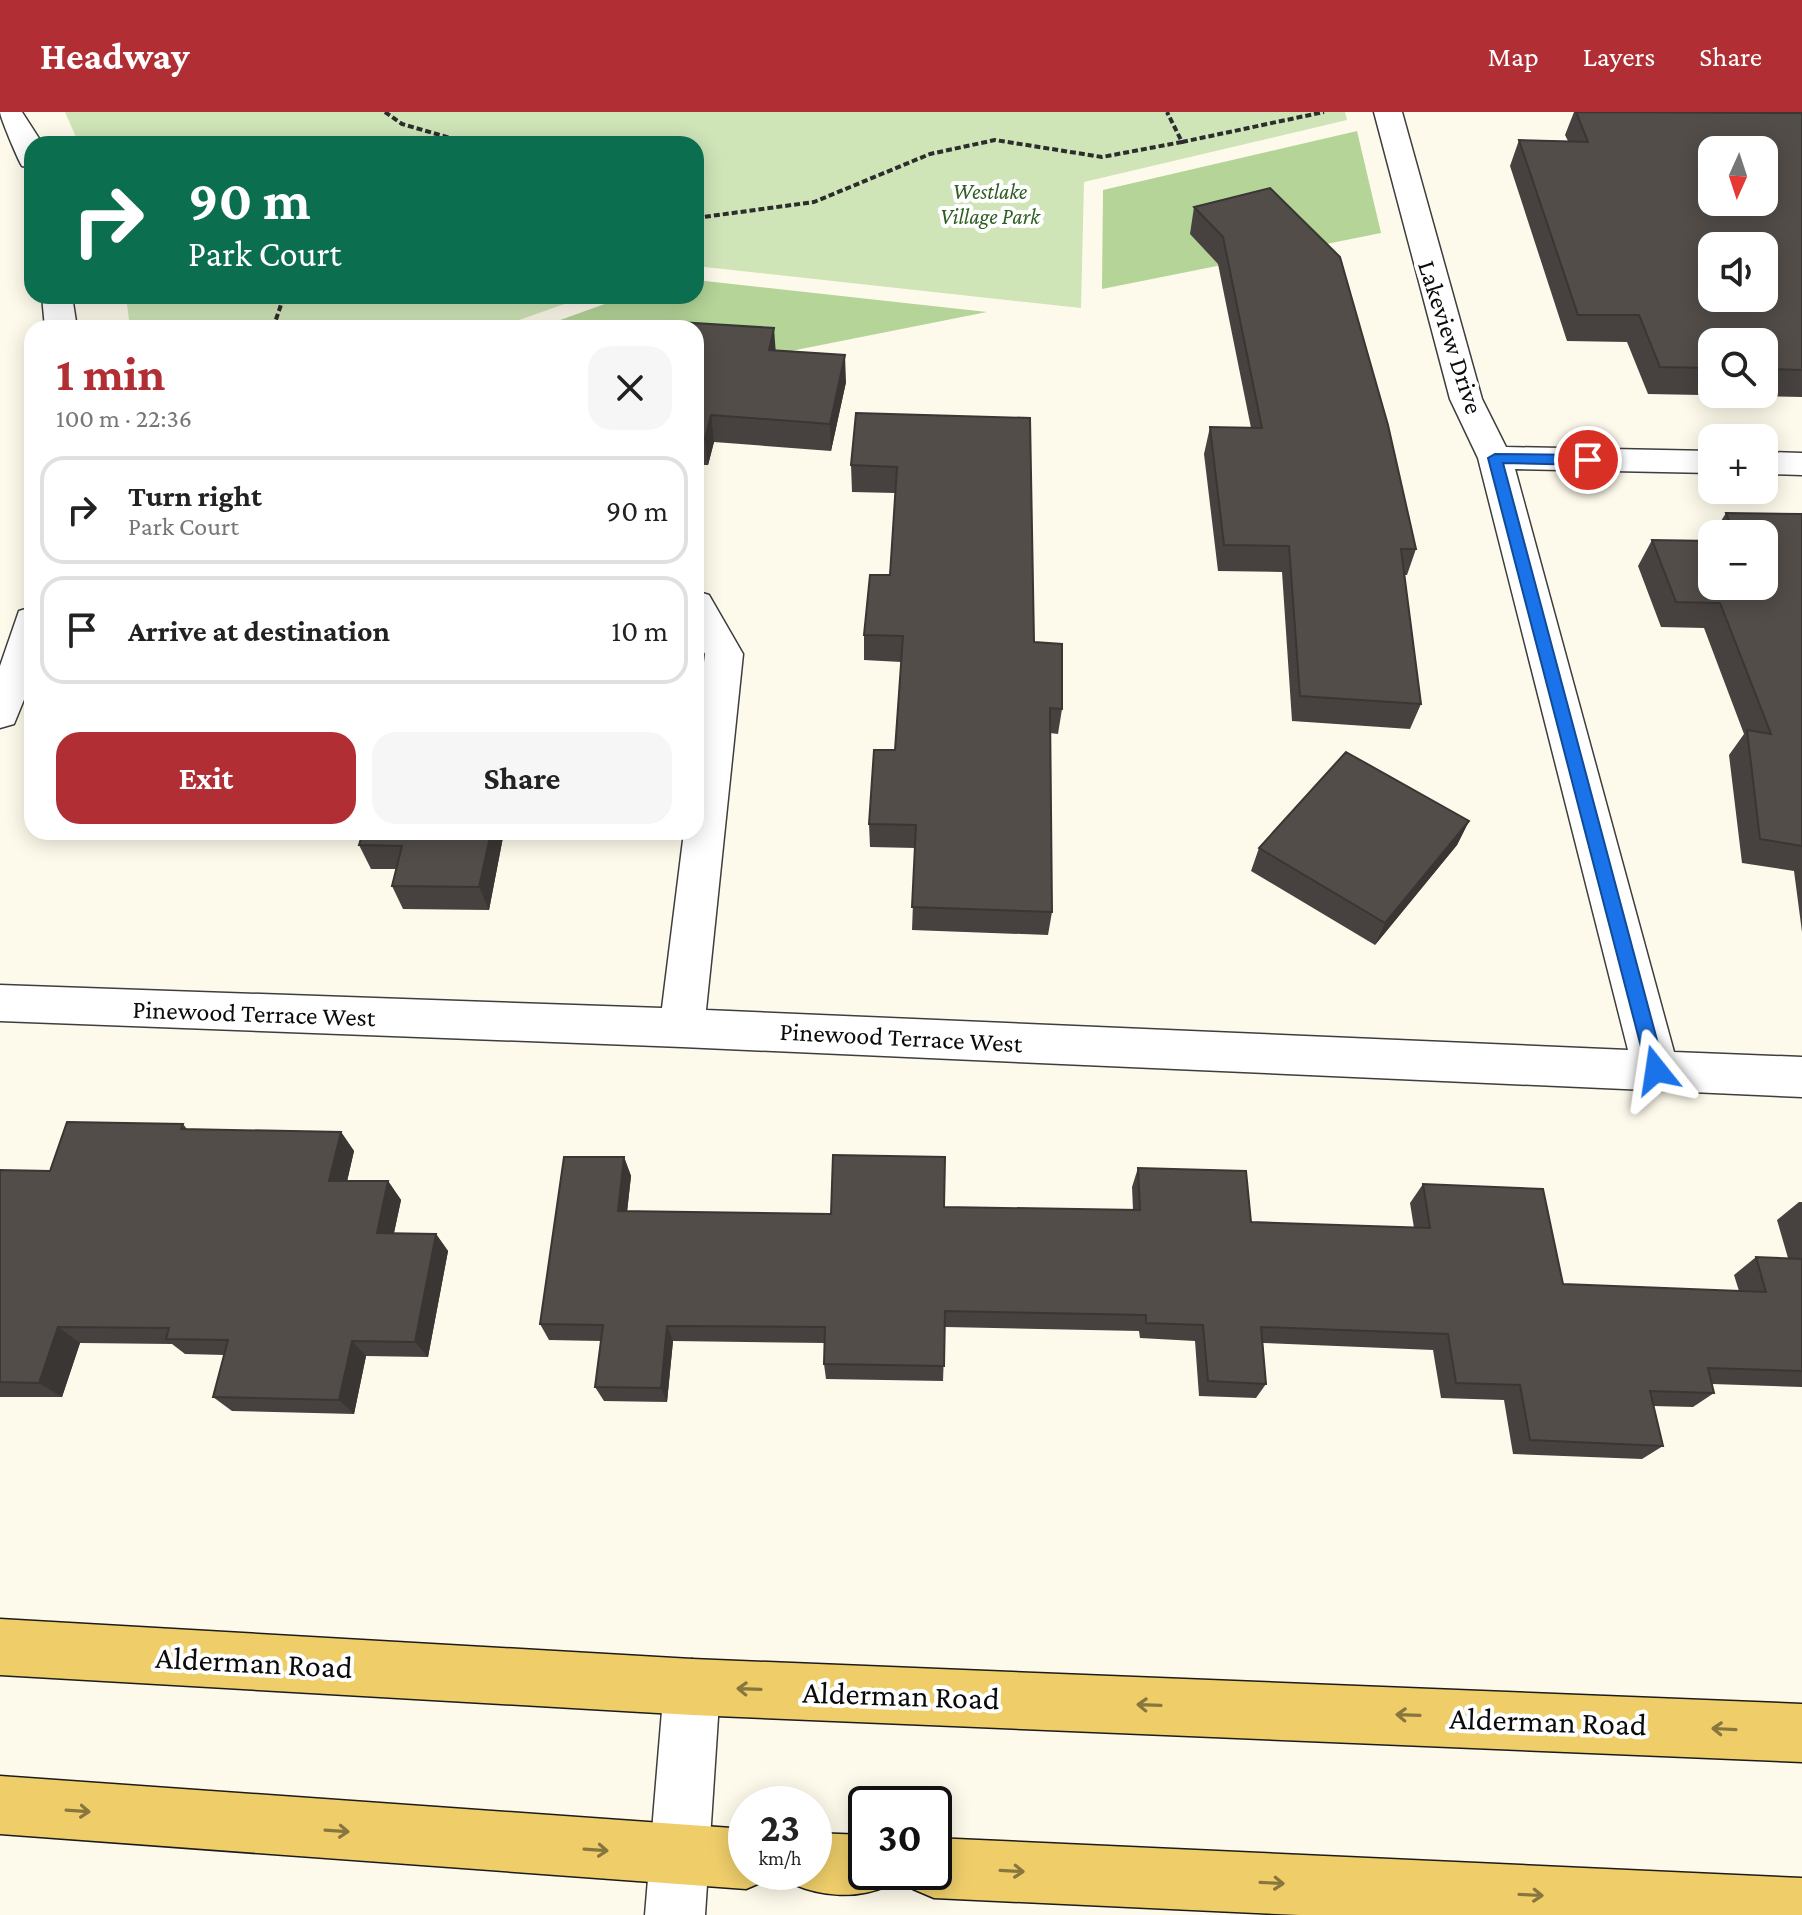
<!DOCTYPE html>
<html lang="en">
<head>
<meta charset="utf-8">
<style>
	:root { --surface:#fff; --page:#f6f6f6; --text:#222; --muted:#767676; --line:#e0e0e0; --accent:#b12e35 }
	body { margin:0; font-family:"Crimson Pro",serif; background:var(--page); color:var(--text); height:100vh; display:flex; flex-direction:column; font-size:30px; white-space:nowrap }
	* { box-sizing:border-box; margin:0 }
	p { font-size:26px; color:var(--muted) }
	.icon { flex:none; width:44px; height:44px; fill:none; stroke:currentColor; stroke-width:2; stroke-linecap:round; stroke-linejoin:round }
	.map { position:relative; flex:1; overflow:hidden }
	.details { position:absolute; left:24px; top:208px; width:680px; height:520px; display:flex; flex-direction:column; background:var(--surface); border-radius:24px; box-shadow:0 4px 20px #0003 }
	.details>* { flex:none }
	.banner { position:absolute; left:24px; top:24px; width:680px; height:168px; border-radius:24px; box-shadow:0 4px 20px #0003; background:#0b6e4f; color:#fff; overflow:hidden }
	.needle { width:52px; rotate:183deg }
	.controls { position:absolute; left:1698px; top:24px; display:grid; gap:16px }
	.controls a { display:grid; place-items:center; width:80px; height:80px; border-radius:16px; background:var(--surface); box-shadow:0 4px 20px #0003; font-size:40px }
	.speed { position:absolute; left:728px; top:1674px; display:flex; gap:16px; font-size:40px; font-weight:700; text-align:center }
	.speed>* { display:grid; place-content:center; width:104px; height:104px; border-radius:50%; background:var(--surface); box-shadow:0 4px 20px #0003; line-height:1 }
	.speed small { font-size:20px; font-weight:400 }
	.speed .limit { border:4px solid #111; border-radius:12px; background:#fff; color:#111 }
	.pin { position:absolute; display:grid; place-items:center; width:68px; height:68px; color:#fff; margin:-34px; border:4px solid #fff; border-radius:50%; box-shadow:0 2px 8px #0007 }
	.me { position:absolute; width:88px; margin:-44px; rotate:345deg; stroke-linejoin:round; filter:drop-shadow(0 0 6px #0008) }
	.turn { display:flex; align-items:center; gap:28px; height:168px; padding:0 32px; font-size:36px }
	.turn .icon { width:104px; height:104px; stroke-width:2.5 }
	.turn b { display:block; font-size:56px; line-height:68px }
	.round { display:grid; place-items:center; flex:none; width:84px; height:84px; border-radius:24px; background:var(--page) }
	.summary { display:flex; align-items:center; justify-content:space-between; height:136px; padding:0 32px }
	h1 { font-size:48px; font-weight:700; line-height:60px; color:var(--accent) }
	.action { display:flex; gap:16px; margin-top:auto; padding:16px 32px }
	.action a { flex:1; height:92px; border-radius:24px; background:var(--accent); color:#fff; font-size:32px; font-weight:700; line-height:92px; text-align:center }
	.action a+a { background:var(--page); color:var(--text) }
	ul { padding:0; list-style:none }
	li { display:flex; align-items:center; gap:24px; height:108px; margin:0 16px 12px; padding:0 16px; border:4px solid var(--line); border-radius:24px }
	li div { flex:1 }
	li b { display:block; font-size:30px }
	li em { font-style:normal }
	header { display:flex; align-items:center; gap:48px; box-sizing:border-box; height:112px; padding:0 40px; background:var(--accent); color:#fff }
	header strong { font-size:38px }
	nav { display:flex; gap:44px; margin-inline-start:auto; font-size:28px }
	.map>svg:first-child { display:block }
	.green { fill:#cfe5b8 }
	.forest { fill:#b4d498 }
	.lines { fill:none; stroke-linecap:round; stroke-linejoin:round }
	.minor-casing { stroke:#3e3e3e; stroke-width:3 }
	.major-casing { stroke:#1c1c1c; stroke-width:3 }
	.path { stroke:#2d2d2d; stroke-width:4; stroke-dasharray:6 3; stroke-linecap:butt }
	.minor { fill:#fff; fill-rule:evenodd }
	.major { fill:#efce6a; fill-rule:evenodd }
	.wall { fill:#47423f; fill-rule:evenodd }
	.shaded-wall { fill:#3a3633 }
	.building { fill:#534d49; stroke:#3a3633; stroke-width:2; fill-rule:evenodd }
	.oneway { stroke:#88763f }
	.route { fill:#1a73e8; stroke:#114b97; stroke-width:2 }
	.labels { text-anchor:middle; stroke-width:8; stroke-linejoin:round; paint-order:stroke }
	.far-park-label { font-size:22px; font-style:italic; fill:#2e5e21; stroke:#fff }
	.street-label { font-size:26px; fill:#0b0b0b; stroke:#fff }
	.near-street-label { font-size:32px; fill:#0b0b0b; stroke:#fff }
</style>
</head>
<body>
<header>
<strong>Headway</strong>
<nav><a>Map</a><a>Layers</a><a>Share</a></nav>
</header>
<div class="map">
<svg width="1802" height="1803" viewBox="0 0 1802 1803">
	<rect width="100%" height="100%" fill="#fefaeb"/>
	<path class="green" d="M65,0H1345L1347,8L1084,70L1081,196L696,154V32H79Z
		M126,184H587L497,216H130Z"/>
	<path class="forest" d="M1357,19L1381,121L1102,177L1103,78Z
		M696,168L987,200L696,258V216H538L627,184H696Z"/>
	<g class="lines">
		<g class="minor-casing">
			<path id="minor" d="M0,0H22L42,31L32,32V56L22,54C18,48 0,5 0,0Z
				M1374,0H1402L1482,287L1506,335L1712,339V361L1515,357L1674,940L1802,945V985L682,935L0,909V873L662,896L684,720H696V619L705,542L696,525V479L709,483L743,542L706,898L1628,938L1478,346L1450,287Z
				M42,184H72L77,216H45Z
				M1764,340L1802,341V363L1764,362Z
				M32,495V568L14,612L0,616V554L19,499Z
				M692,1547L712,1555L720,1575L705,1803H645L664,1575L672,1555Z"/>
		</g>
		<g class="major-casing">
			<path id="major" d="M0,1507L692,1547L1802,1592V1650L692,1603L0,1563Z
				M0,1664L746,1717V1760H771L767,1768L746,1777L0,1722Z
				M814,1721L866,1723V1760H893L887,1774C857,1787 823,1785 793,1772L788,1760H814Z
				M934,1726L1802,1766V1803H1299L934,1786L913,1777L906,1760H934Z"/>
		</g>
		<path class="path" d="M385,0L402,12L471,32
			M1182,30L1324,0
			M696,106L814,90L930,42L995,28L1102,45L1182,30L1167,0
			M273,216L284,184"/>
		<use href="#minor" class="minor"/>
		<use href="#major" class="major"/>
	</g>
	<path class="wall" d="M1574,0L1802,1V285L1648,282L1627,230L1567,229L1510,54L1519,28L1568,29L1565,23ZM1712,230H1764V282H1712Z
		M1270,76L1416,437L1407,463H1404L1421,592L1410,617L1292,609L1282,460L1218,459L1204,342L1210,315L1251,316L1218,152L1190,122L1194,95Z
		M696,216L776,239L846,270L831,339L714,330L708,353H696Z
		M856,301L1034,530L1062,597L1058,622L1050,621L1052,800L1048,823L912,818L915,736L870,735L869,712L895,638L901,550L864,548V523L890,463L895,381L852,380L851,353Z
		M1726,401L1802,402V820L1794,759L1742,751L1729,643L1744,622L1704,516L1661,515L1638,454L1652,428L1712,429L1711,427L1712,424V474L1764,422H1713Z
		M1469,709L1457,733L1375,833L1251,759L1259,736Z
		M504,720L489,798L403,797L392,774L396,757H371L359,733Z
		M183,1012L187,1017L341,1020L354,1039L347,1069H388L401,1088L394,1121L436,1122L448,1139L428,1245L366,1244L354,1302L232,1299L213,1285L224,1243L185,1242L172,1232L80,1231L62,1285H0V1058L50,1059Z
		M624,1045L631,1064L627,1100L831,1102L944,1095L1133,1098L1132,1075L1138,1056L1251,1110L1414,1116L1410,1091L1423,1072L1563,1172L1739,1179L1734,1163L1756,1145L1788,1146L1777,1108L1799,1090H1802V1275L1712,1272L1714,1281L1693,1295L1653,1294L1663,1334L1642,1347L1513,1342L1504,1288L1441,1286L1433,1238L1263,1231L1266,1272L1256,1286L1199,1284L1195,1229L1140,1226L1139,1219L945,1215L943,1269L826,1267L824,1252L825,1231L673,1229L667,1290L604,1289L595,1275L601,1229L549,1228L540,1212Z"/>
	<path class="shaded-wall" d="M774,216L776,243L769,238Z
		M845,243L846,270L831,339L830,312Z
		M711,303L714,330L708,353L705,327Z
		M1469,709L1457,733L1375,833L1385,811Z
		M491,720H504L489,798L479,775Z
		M341,1020L354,1039L343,1087L329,1069Z
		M624,1045L631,1064L625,1118L618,1099Z
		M388,1069L401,1088L390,1139L377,1121Z
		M436,1122L448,1139L428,1245L415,1230Z
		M667,1214L673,1229L667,1290L661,1276Z
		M58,1215L80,1231L62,1285L39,1271Z
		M352,1229L366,1244L354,1302L339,1288Z"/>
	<path class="building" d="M1576,0L1802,1V258L1764,257V230H1712V256L1660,255L1639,203H1578L1519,28L1588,30ZM1712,38H1764V90H1712ZM1712,134H1764V186H1712Z
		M1270,76L1340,145L1388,313L1416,437H1401L1421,592L1300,584L1289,434L1224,433L1210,315L1262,316L1223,125L1194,95Z
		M662,209L774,216L769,238L845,243L830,312L711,303L705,327H696V216H660Z
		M856,301L1030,306L1034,530L1062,532V597L1050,596L1052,800L912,795L916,713L869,712L874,638H895L903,524L864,523L870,463H890L897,355L851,353Z
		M1726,401L1802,402V734L1760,727L1747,618L1771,622L1720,491L1676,490L1652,428L1712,429V474H1764V422H1735Z
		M1346,640L1469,709L1385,811L1259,736Z
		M363,720H491L479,775L392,774L402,734L359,733Z
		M67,1010L183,1012L181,1017L341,1020L329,1069H388L377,1121L436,1122L415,1230L352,1229L339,1288L213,1285L228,1228L166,1227L169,1216L58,1215L39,1271L0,1270V1058L50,1059Z
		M833,1043L945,1045L944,1095L1140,1098L1138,1056L1246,1059L1251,1110L1430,1116L1423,1072L1543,1077L1563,1172L1766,1180L1756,1145L1802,1147V1259L1708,1256L1714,1281L1650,1279L1663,1334L1530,1328L1520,1273L1456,1271L1448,1222L1261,1215L1266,1272L1208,1269L1203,1213L1146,1211V1203L945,1199L944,1254L824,1252L825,1215L667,1214L661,1276L595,1275L603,1213L540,1212L564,1045H624L618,1099L831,1102Z"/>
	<defs><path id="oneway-shaft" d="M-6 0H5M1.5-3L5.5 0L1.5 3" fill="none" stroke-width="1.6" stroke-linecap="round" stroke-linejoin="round" transform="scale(2)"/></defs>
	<g class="oneway">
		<use href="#oneway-shaft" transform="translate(749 1577) rotate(-178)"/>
		<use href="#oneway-shaft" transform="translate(1149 1593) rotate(-178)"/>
		<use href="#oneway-shaft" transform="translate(1408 1603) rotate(-178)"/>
		<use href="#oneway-shaft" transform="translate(1724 1617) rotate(-177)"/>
		<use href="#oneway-shaft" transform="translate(78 1699) rotate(4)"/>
		<use href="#oneway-shaft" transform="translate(337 1719) rotate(4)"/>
		<use href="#oneway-shaft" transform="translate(596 1738) rotate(4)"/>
		<use href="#oneway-shaft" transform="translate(1012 1759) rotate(3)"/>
		<use href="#oneway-shaft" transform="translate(1272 1771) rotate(3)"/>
		<use href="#oneway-shaft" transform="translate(1531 1783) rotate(3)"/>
	</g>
	<path class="route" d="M1495,342L1588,343L1595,348L1588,353L1503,351L1665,958L1663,964H1649L1647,958L1488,346Z"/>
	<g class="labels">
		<g class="far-park-label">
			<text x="990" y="87">Westlake<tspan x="990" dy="25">Village Park</tspan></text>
		</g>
		<g class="street-label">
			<text transform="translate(1451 225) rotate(72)" y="9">Lakeview Drive</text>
			<text transform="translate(254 901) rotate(2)" y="9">Pinewood Terrace West</text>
			<text transform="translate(901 925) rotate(3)" y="9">Pinewood Terrace West</text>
		</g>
		<g class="near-street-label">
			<text transform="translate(254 1550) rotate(3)" y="11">Alderman Road</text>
			<text transform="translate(901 1583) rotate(2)" y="11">Alderman Road</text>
			<text transform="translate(1548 1609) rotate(2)" y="11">Alderman Road</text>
		</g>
	</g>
</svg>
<div class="controls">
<a><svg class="needle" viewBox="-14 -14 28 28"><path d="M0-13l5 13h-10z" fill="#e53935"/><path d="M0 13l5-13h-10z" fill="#767676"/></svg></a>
<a><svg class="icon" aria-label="sound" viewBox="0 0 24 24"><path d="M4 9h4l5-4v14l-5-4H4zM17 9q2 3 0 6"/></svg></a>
<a><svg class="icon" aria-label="search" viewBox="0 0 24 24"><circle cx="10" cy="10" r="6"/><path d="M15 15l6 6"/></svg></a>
<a>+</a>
<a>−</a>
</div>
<div class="speed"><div>23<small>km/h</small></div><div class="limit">30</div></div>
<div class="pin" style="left:1588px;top:348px;background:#d93025"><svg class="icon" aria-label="arrive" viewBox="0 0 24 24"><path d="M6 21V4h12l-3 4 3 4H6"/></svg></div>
<svg class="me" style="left:1656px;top:958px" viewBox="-20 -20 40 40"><path d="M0-17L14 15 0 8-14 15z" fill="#1a73e8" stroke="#fff" stroke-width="4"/></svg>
<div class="banner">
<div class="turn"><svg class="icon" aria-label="right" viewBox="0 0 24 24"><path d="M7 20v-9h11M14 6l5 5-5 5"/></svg><div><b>90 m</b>Park Court</div></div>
</div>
<section class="details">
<div class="summary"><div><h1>1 min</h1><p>100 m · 22:36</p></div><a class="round"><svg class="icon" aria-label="close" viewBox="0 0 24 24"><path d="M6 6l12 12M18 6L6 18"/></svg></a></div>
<ul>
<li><svg class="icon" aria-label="right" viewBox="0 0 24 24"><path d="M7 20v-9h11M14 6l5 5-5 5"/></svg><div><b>Turn right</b><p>Park Court</p></div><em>90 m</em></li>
<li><svg class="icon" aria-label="arrive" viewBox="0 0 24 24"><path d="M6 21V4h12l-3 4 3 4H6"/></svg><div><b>Arrive at destination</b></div><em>10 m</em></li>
</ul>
<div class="action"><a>Exit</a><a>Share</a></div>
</section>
</div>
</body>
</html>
